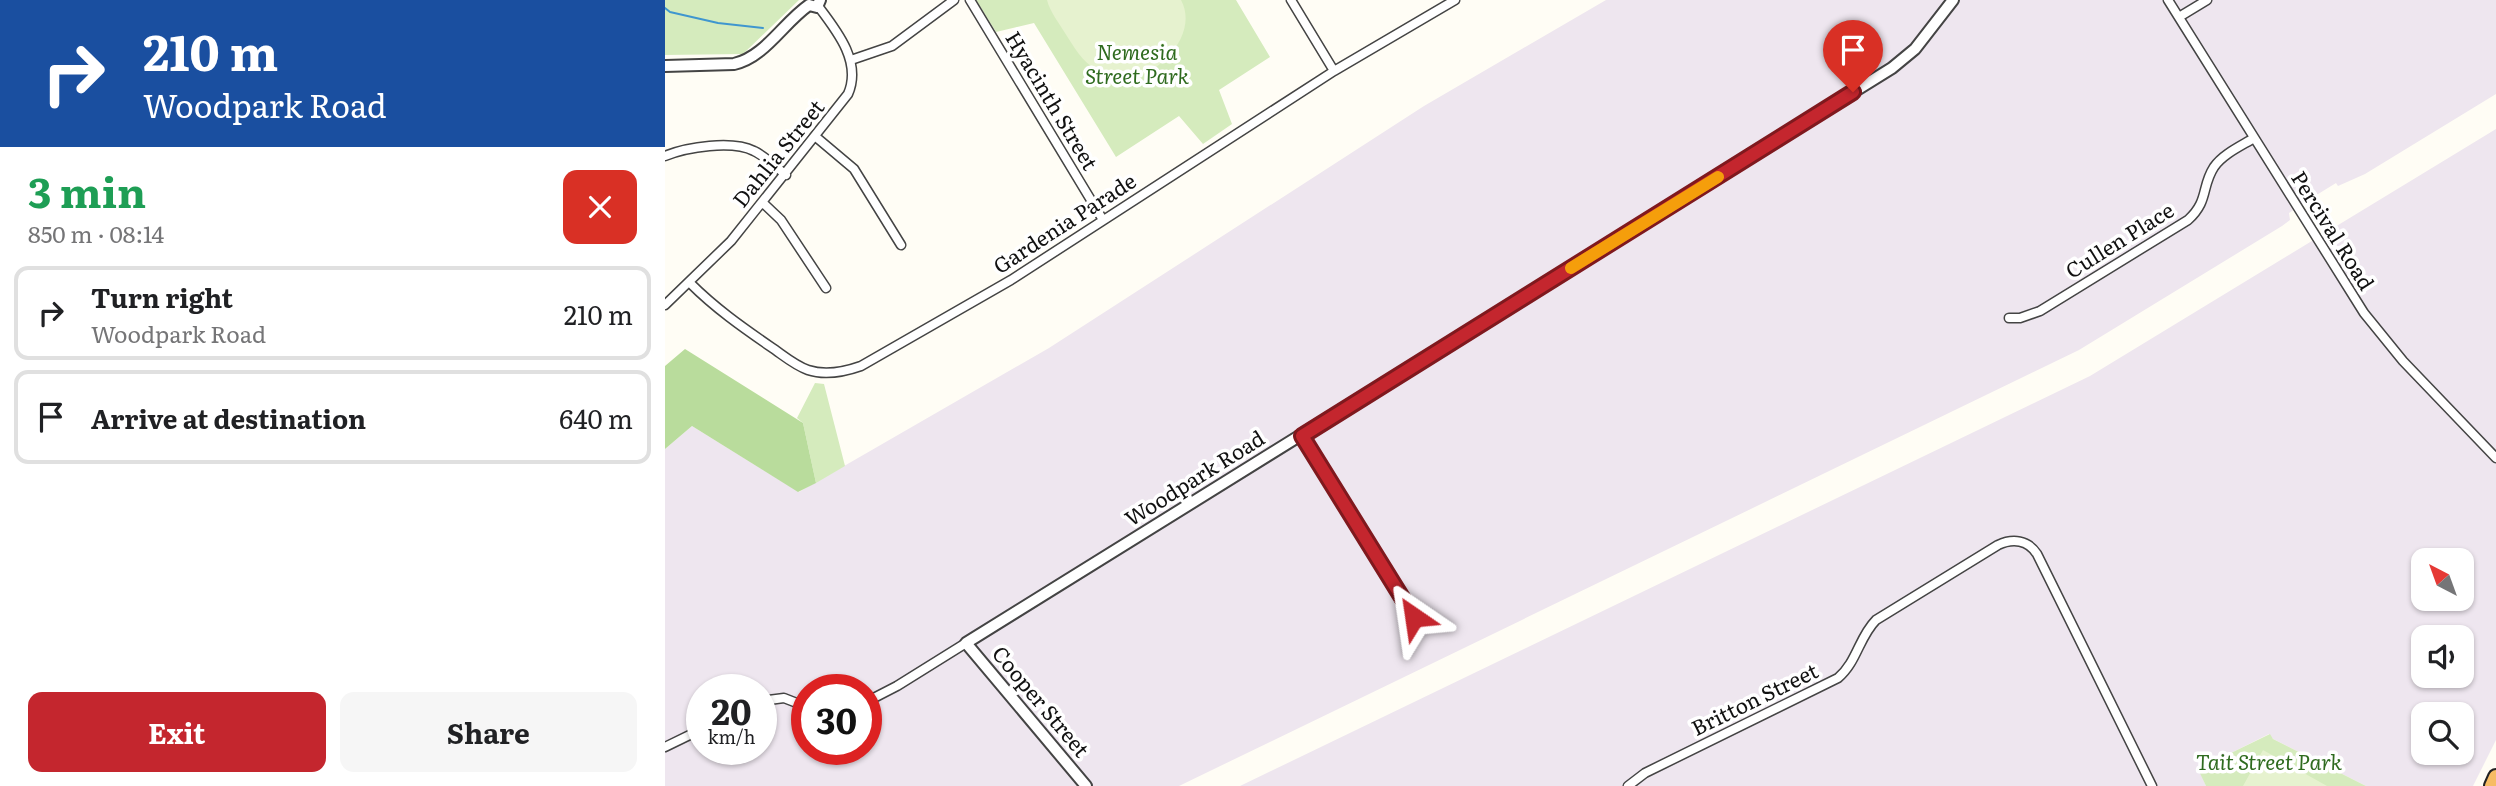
<!DOCTYPE html>
<html lang="en">
<head>
<meta charset="utf-8">
<style>
	:root { --surface:#fff; --page:#f6f6f6; --text:#202124; --muted:#757577; --line:#e0e0e0; --accent:#c4262e }
	body { margin:0; font-family:Literata,serif; background:var(--page); color:var(--text); height:100vh; display:flex; flex-direction:column; font-size:26px; white-space:nowrap }
	* { box-sizing:border-box; margin:0 }
	p { font-size:23px; color:var(--muted) }
	.icon { flex:none; width:38px; height:38px; fill:none; stroke:currentColor; stroke-width:2; stroke-linecap:round; stroke-linejoin:round }
	.map { position:relative; flex:1; overflow:hidden }
	.side { display:flex; flex-direction:column; background:var(--surface); width:665px }
	.side>* { flex:none }
	.top-card { background:#1a4fa0; color:#fff; overflow:hidden }
	.needle { width:46px; rotate:319deg }
	.tools { position:absolute; left:1746px; top:548px; display:grid; gap:14px }
	.tools a { display:grid; place-items:center; width:63px; height:63px; border-radius:14px; background:var(--surface); box-shadow:0 2px 5px #0004; font-size:35px }
	.speed { position:absolute; left:21px; top:674px; display:flex; gap:14px; font-size:35px; font-weight:700; text-align:center }
	.speed>* { display:grid; place-content:center; width:91px; height:91px; border-radius:50%; background:var(--surface); box-shadow:0 2px 5px #0004; line-height:1 }
	.speed small { font-size:18px; font-weight:400 }
	.speed .limit { border:10px solid #d22; background:#fff; color:#111 }
	.pin { position:absolute; display:grid; place-items:center; width:60px; height:60px; color:#fff; margin:-72px -30px; border-radius:50% 50% 50% 0; rotate:-45deg; box-shadow:0 0 7px #0007 }
	.pin .icon { rotate:45deg }
	.me { position:absolute; width:77px; margin:-38px; rotate:328deg; stroke-linejoin:round; filter:drop-shadow(0 0 5px #0008) }
	.turn { display:flex; align-items:center; gap:24px; height:147px; padding:0 28px; font-size:32px }
	.turn .icon { width:91px; height:91px; stroke-width:2.5 }
	.turn b { display:block; font-size:49px; line-height:60px }
	.round { display:grid; place-items:center; flex:none; width:74px; height:74px; border-radius:14px; background:var(--page) }
	.overview { display:flex; align-items:center; justify-content:space-between; height:119px; padding:0 28px }
	h1 { font-size:42px; font-weight:700; line-height:52px; color:#1e9e55 }
	.button { display:flex; gap:14px; margin-top:auto; padding:14px 28px }
	.button a { flex:1; height:80px; border-radius:14px; background:var(--accent); color:#fff; font-size:28px; font-weight:700; line-height:80px; text-align:center }
	.button a+a { background:var(--page); color:var(--text) }
	ul { padding:0; list-style:none }
	li { display:flex; align-items:center; gap:21px; height:94px; margin:0 14px 10px; padding:0 14px; border:4px solid var(--line); border-radius:14px }
	li div { flex:1 }
	li b { display:block; font-size:26px }
	li em { font-style:normal }
	main { display:flex; flex:1; min-height:0 }
	.map>svg:first-child { display:block }
	.industrial { fill:#eee6ef; fill-rule:evenodd }
	.green { fill:#d5ebbd }
	.forest { fill:#b9dc9c }
	.pitch { fill:#e6f2cf }
	.lines { fill:none; stroke-linecap:round; stroke-linejoin:round }
	.stream { stroke:#3f96cf; stroke-width:2 }
	.minor-casing { stroke:#444; stroke-width:11 }
	.tertiary-casing { stroke:#444; stroke-width:14 }
	.trunk-casing { stroke:#222; stroke-width:18 }
	.minor { stroke:#fff; stroke-width:8 }
	.tertiary { stroke:#fff; stroke-width:10 }
	.trunk { stroke:#f7bc64; stroke-width:14 }
	.route-casing { stroke:#7f191e; stroke-width:18 }
	.route { stroke:#c4262e; stroke-width:12 }
	.slow { stroke:#f59e0b; stroke-width:12 }
	.labels { text-anchor:middle; stroke-width:7; stroke-linejoin:round; paint-order:stroke }
	.park-label { font-size:21px; font-style:italic; fill:#2f6b1f; stroke:#fff }
	.street-label { font-size:21px; fill:#111; stroke:#fff }
</style>
</head>
<body>
<main>
<section class="side">
<div class="top-card">
<div class="turn"><svg class="icon" aria-label="right" viewBox="0 0 24 24"><path d="M7 20v-9h11M14 6l5 5-5 5"/></svg><div><b>210 m</b>Woodpark Road</div></div>
</div>
<div class="overview"><div><h1>3 min</h1><p>850 m · 08:14</p></div><a class="round" style="background:#d93025;color:#fff"><svg class="icon" aria-label="close" viewBox="0 0 24 24"><path d="M6 6l12 12M18 6L6 18"/></svg></a></div>
<ul>
<li><svg class="icon" aria-label="right" viewBox="0 0 24 24"><path d="M7 20v-9h11M14 6l5 5-5 5"/></svg><div><b>Turn right</b><p>Woodpark Road</p></div><em>210 m</em></li>
<li><svg class="icon" aria-label="arrive" viewBox="0 0 24 24"><path d="M6 21V4h12l-3 4 3 4H6"/></svg><div><b>Arrive at destination</b></div><em>640 m</em></li>
</ul>
<div class="button"><a>Exit</a><a>Share</a></div>
</section>
<div class="map">
<svg width="1831" height="786" viewBox="0 0 1831 786">
	<rect width="100%" height="100%" fill="#fffdf5"/>
	<path class="industrial" d="M941,0H1831V94L1700,174L1673,186L1671,183L1645,199L1624,213L1625,220L1617,226L1414,350L514,786H0V449L27,426L134,492L384,348L759,106ZM37,690H96V749H37ZM142,690H201V749H142Z
		M1831,129V740L1808,786H1701L1608,739L1604,734L1534,769L1541,786H575L1425,376ZM1759,560H1797V598H1759ZM1759,637H1797V676H1759ZM1759,714H1797V752H1759Z"/>
	<path class="green" d="M0,0H134L78,54L0,55Z
		M311,0H571L605,57L554,90L567,124L538,144L514,116L451,157L369,23L331,32Z
		M150,383L159,384L180,466L151,483L138,423L132,418Z
		M1605,734L1608,739L1701,786H1541L1533,769Z"/>
	<path class="forest" d="M20,349L138,423L151,483L133,492L27,426L0,449V366Z"/>
	<path class="pitch" d="M382,0H516C534,33 496,74 463,79C456,80 438,74 432,70C417,62 409,47 400,33C394,23 385,12 382,0Z
		M1598,750L1662,786H1578Z"/>
	<g class="lines">
		<path class="stream" d="M0,8L5,12L53,23L98,28"/>
		<g class="minor-casing">
			<path id="minor" d="M305,0L438,220
				M626,0L669,71
				M1503,0L1699,313L1738,361L1831,458
				M1514,17L1542,0
				M186,60L227,46L289,0
				M151,137L189,169L236,245
				M0,156C22,147 67,140 89,151C100,156 111,167 121,175
				M98,203L116,220L161,288
				M25,283C50,308 77,327 106,347C118,355 129,365 143,370C161,376 179,372 196,366L346,280L669,71L790,0
				M0,305L66,241L183,94C197,62 172,31 153,6
				M1344,318H1355L1375,311L1523,220C1544,201 1536,187 1549,167C1558,154 1576,146 1589,138
				M637,436L749,617
				M96,701L119,698L142,707
				M201,702L232,686L301,643
				M0,747L37,729
				M963,786L980,773L1173,678C1192,662 1194,637 1211,620L1333,545C1348,538 1363,540 1372,554L1487,786"/>
		</g>
		<g class="tertiary-casing">
			<path id="tertiary" d="M144,5L152,7L155,0
				M0,66L69,64C100,57 118,23 144,5
				M421,786L301,643L1227,68L1250,49L1288,0"/>
		</g>
		<g class="trunk-casing">
			<path id="trunk" d="M1827,786L1831,777"/>
		</g>
		<use href="#minor" class="minor"/>
		<use href="#tertiary" class="tertiary"/>
		<use href="#trunk" class="trunk"/>
	</g>
	<g class="lines">
		<g class="route-casing">
			<path id="route" d="M749,617L637,436L1188,92"/>
		</g>
		<use href="#route" class="route"/>
		<path class="slow" d="M906,268L1053,177"/>
	</g>
	<g class="labels">
		<g class="park-label">
			<text x="472" y="60">Nemesia<tspan x="472" dy="24">Street Park</tspan></text>
			<text x="1604" y="770">Tait Street Park</text>
		</g>
		<g class="street-label">
			<text transform="translate(386 101) rotate(59)" y="7">Hyacinth Street</text>
			<text transform="translate(114 154) rotate(-51)" y="7">Dahlia Street</text>
			<text transform="translate(400 224) rotate(-33)" y="7">Gardenia Parade</text>
			<text transform="translate(1667 231) rotate(58)" y="7">Percival Road</text>
			<text transform="translate(1455 241) rotate(-32)" y="7">Cullen Place</text>
			<text transform="translate(530 479) rotate(-32)" y="7">Woodpark Road</text>
			<text transform="translate(1090 700) rotate(-26)" y="7">Britton Street</text>
			<text transform="translate(375 702) rotate(50)" y="7">Cooper Street</text>
		</g>
	</g>
</svg>
<div class="tools">
<a><svg class="needle" viewBox="-14 -14 28 28"><path d="M0-13l5 13h-10z" fill="#e53935"/><path d="M0 13l5-13h-10z" fill="#757577"/></svg></a>
<a><svg class="icon" aria-label="sound" viewBox="0 0 24 24"><path d="M4 9h4l5-4v14l-5-4H4zM17 9q2 3 0 6"/></svg></a>
<a><svg class="icon" aria-label="search" viewBox="0 0 24 24"><circle cx="10" cy="10" r="6"/><path d="M15 15l6 6"/></svg></a>
</div>
<div class="speed"><div>20<small>km/h</small></div><div class="limit">30</div></div>
<div class="pin" style="left:1188px;top:92px;background:#d93025"><svg class="icon" aria-label="arrive" viewBox="0 0 24 24"><path d="M6 21V4h12l-3 4 3 4H6"/></svg></div>
<svg class="me" style="left:749px;top:617px" viewBox="-20 -20 40 40"><path d="M0-17L14 15 0 8-14 15z" fill="#c4262e" stroke="#fff" stroke-width="4"/></svg>
</div>
</main>
</body>
</html>
